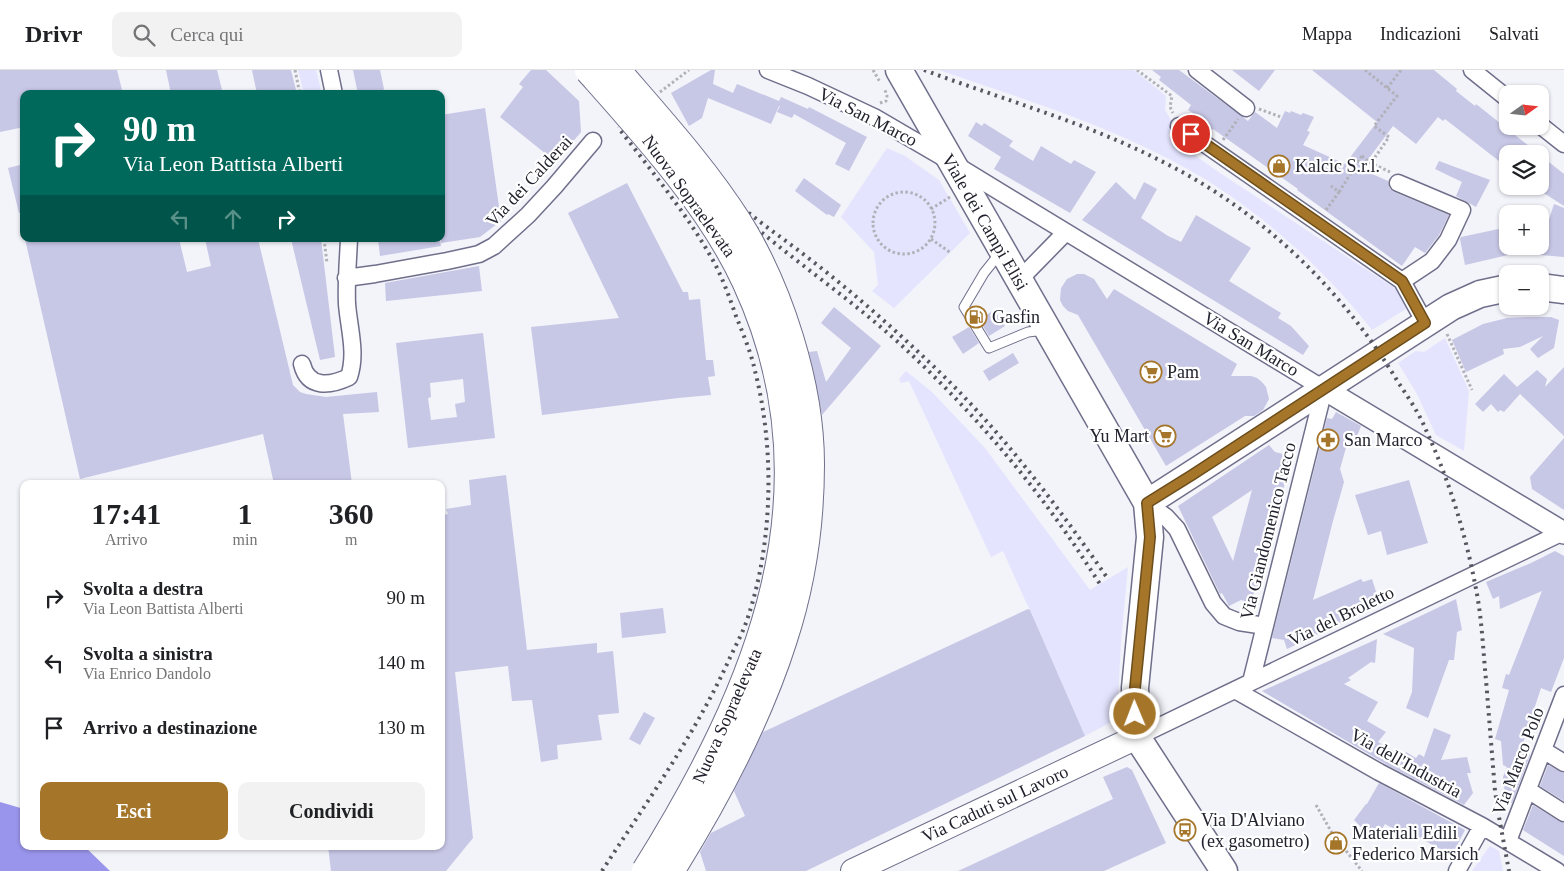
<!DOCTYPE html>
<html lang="it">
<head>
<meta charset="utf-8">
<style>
	:root { --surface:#fff; --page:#f2f2f2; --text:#202124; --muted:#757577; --line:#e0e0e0; --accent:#a5762a }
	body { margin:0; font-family:"Times New Roman",serif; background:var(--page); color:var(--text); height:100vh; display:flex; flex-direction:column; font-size:19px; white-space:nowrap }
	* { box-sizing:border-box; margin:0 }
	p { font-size:16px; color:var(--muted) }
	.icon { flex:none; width:28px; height:28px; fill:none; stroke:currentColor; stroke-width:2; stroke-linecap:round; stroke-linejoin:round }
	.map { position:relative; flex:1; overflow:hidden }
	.side { position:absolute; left:20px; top:410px; width:425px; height:370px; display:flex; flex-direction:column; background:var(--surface); border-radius:10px; box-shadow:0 1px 4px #0004 }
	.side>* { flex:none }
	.top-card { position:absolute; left:20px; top:20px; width:425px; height:152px; border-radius:10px; box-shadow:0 1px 4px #0004; background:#00695c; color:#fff; overflow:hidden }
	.needle { width:32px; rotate:75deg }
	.controls { position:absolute; left:1499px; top:15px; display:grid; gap:10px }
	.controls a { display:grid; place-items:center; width:50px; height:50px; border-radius:10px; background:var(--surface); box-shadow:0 1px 4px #0004; font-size:25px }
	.pin { position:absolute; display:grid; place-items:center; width:42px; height:42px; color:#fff; margin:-21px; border:2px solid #fff; border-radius:50%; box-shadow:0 1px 5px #0007 }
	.me { position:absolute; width:55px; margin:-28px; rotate:359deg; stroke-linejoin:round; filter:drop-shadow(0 0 4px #0008) }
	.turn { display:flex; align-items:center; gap:18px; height:105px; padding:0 20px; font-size:22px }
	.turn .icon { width:65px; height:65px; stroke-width:2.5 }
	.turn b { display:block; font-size:35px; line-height:42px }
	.lanes { display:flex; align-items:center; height:48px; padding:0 20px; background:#0003; justify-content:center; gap:25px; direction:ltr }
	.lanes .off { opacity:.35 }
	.eta { display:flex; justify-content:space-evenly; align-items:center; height:85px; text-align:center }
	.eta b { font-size:30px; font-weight:800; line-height:35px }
	.cta { display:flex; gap:10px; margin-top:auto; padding:10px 20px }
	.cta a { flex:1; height:58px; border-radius:10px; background:var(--accent); color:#fff; font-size:20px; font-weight:800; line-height:58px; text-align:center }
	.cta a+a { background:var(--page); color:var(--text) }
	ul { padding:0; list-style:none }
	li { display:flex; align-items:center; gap:15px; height:65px; padding:0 20px }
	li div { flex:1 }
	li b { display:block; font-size:19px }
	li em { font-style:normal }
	header { display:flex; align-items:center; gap:30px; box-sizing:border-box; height:70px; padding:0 25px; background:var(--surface); border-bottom:1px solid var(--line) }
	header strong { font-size:24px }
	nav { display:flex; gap:28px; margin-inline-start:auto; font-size:18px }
	.search { width:350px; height:45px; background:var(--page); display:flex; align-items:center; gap:12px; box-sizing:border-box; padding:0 18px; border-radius:10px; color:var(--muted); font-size:19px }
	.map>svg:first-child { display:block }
	.green { fill:#e4e4ff }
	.water { fill:#9a95ec }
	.building { fill:#c7c7e6; fill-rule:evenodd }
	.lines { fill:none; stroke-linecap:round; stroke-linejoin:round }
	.service-casing { stroke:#6f6f8b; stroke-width:11 }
	.minor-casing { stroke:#6f6f8b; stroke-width:19 }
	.tertiary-casing { stroke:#6f6f8b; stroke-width:24 }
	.secondary-casing { stroke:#6f6f8b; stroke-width:26 }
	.primary-casing { stroke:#6f6f8b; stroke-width:29 }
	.path { stroke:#b1b1b9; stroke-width:3; stroke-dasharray:2.5 2.5; stroke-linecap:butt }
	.service { stroke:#fff; stroke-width:9 }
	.minor { stroke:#fff; stroke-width:16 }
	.tertiary { stroke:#fff; stroke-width:21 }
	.secondary { stroke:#fff; stroke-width:24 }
	.primary { stroke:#fff; stroke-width:26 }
	.rail { stroke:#565661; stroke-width:4; stroke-dasharray:2.5 5; stroke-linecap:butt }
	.trunk-bridge-casing { stroke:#6f6f8b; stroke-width:30; stroke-linecap:butt }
	.trunk-bridge { stroke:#fff; stroke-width:28 }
	.route-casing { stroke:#6b4d1b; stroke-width:12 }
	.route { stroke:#a5762a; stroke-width:9 }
	.labels { text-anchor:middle; stroke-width:4.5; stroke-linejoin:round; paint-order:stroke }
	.street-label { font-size:18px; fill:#22222e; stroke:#fff }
	.poi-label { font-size:18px; fill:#22222e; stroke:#fff; text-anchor:start }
</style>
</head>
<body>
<header>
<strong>Drivr</strong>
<div class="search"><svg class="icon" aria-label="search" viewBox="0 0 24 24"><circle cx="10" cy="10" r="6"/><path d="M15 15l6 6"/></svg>Cerca qui</div>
<nav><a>Mappa</a><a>Indicazioni</a><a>Salvati</a></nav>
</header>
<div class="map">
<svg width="1564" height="801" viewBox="0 0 1564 801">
	<rect width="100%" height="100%" fill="#f3f3fa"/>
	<path class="green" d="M298,0H316L322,24H304Z
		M939,0H1134L1166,26L1165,40L1171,50L1173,56L1168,66L1217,101L1396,219L1406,239L1372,260C1315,187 1239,122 1155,82C1086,48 1012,25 939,0Z
		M887,78L905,86L939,110L970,163L894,238L872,221L878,215L874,182L841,147Z
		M1445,268L1469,321L1464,381L1436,365L1417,324L1398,293L1416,281L1424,282Z
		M906,301L932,322L985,378L1090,520L1128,497L1121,572L1117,649L1085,666L1030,540L1025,530L1003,481L991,487L909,311L901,313L899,309Z
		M1490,776L1499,781L1503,801H1472Z"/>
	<path class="water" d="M0,732L24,739V776H84L110,801H0Z"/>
	<path class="building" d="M0,0H117L123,24H24V57L0,62Z
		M166,0H217L223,24H171Z
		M252,0H291L297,24H257Z
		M353,0H380L384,19L383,20V24H358Z
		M531,0H546L579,31L581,62L556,92L500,47L523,17L519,14Z
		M711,0H715L713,14L733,23L737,14L779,31L781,27L808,39L809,37L867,67L849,101L835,94L846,73L794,44L792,48L777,42L780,36H779L771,54L708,28L702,48L689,56L671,23Z
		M1152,0H1179L1248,51L1255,42L1277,58L1285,41L1290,43L1291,41L1301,45L1303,43L1314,47L1307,61L1310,62L1303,75L1345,94L1377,52L1312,0H1434L1457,19L1456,21L1475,36L1476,34L1539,84H1508V98L1445,49L1443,51L1438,47L1416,74L1393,56L1361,99L1388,111L1390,119L1394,122L1449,145L1439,165L1425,183L1415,177L1402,196L1297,120L1298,119L1213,59L1212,60L1192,46L1193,43L1188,40L1191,35L1159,10L1161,7Z
		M1232,0H1275L1259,21Z
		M485,38L501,151L480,167L441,173V159L445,158L441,133V45Z
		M976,52L982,56L984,53L1013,71L1009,76L1033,91L1041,76L1071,94L1074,90L1096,102L1070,143L994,99L1001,87L968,66Z
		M1540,85L1564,104V136L1536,118L1540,116Z
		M1439,91L1490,110L1476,137L1456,126L1462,112L1435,99Z
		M24,94V143H19L8,98Z
		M804,108L841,135L834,147L828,144L827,145L795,121Z
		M1116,112L1135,130L1144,112L1157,119L1141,148L1168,166L1181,172L1196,145L1251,178L1229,211L1281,243L1278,248L1291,256L1309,276L1303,285L1082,150Z
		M627,113L683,222H688L689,230L700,229L706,290H713L715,306L708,307L711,325L678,328L542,345L531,257L619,248L568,143Z
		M1554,134L1564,138V187L1540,185V161L1545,162Z
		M1508,157V185L1465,195L1460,169L1461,167Z
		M25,169H179L187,202L211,196L205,169H258L293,315L300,322L306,324L326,327L377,322L379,342L343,344L352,414H274L263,364L80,409Z
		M291,169H321L335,287L320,290Z
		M378,169H440L441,176L380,186Z
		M479,196L482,221L386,231L385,213Z
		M1077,204H1084L1094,209L1107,229L1114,219L1237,294L1231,306H1251L1257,308L1262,312L1266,317L1269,329L1263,340L1254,346H1245L1166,396L1078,245L1068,241L1063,236L1060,230L1061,218L1067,209Z
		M834,237L881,276L822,345L809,282L817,281L826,312L851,278L821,253Z
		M994,240L1005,256L989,266L979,250Z
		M1527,247H1551L1559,250L1554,278L1538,288L1530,279L1543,266L1520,277L1503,279L1504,284L1466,302L1452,270L1483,254L1507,248Z
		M969,257L979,273L963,284L952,267Z
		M483,263L495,368L408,378L396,273ZM463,309L465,332L455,334L457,347L431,350L428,328L431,327L430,313Z
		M1013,283L1019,293L989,311L983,301Z
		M1564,297V366L1520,324L1504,342L1500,340L1498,342L1491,334L1483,342L1475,334L1504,304L1517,317L1537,300L1547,309L1545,317Z
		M1336,342L1361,356L1353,376L1347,374L1340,399L1344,412L1333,451L1313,530L1361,509L1363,512L1372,509L1380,534L1287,579L1284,570L1272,568L1327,348L1332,349Z
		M1564,368V440L1532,419L1530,407Z
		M1269,375L1275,382L1291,386L1281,429L1257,522H1254L1251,533L1241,530L1229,536L1222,523L1220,524L1178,436ZM1252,420L1233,491L1212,447Z
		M506,405L527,580L597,573V583L613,581L619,643L598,645L602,670L557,675L558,689L541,692L532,630L512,631L508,596L455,602L473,768L446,801H331L328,776H441V445L448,444L446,439L471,435L469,410Z
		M1409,410L1428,473L1387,485L1381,461L1368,465L1355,425Z
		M1555,481L1564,486V588L1551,622L1541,618L1520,682L1530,685L1512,733L1506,732L1503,707L1507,697L1503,695L1501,671L1495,669L1509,620L1502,618L1506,604L1509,605L1542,521L1500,539L1499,526L1493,529L1486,512L1531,493Z
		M1456,529L1462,560L1457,562L1454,590H1449L1428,648L1406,638L1412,622L1414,578L1383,564Z
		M663,538L666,563L622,568L620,543Z
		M1028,539L1030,540L1085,666L806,801H706L700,782L711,763L745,746L734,721L763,662Z
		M1377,569L1375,593L1371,592L1348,608L1351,610L1344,614L1378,632L1367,651L1386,662L1378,672L1404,687L1406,682L1416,688L1419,684L1424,687L1434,658L1451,665L1441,690L1467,687L1471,703H1467L1473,723L1464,735L1389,696L1262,621Z
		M644,642L655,648L640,675L629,669Z
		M1548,695L1564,703V731L1540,716Z
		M1127,697L1132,700L1166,773L1104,801H958L1113,729L1103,707Z
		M1379,713L1465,760L1452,785L1448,782L1447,783L1411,763L1408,767L1385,754L1376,769L1363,759L1354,750L1366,734H1367Z
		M1533,735L1559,751L1564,753V786L1523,760Z"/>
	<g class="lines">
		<g class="service-casing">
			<path id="service" d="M1000,183L984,203L964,237L989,278L1028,262L1045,260"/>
		</g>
		<g class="minor-casing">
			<path id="minor" d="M329,0L334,24
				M768,0L808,16L874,47L951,92L1324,319L1251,612
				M1197,0L1246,38
				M1472,0L1508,29
				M1540,55L1564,74
				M1179,56L1402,211L1425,253
				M1398,113L1462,140L1448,170L1432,191L1402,211
				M346,208L375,204L447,191L479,184L494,176L528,145L554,117L593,71
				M1019,210L1066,162
				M302,294C308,319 330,316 349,307C357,283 349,259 347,234C346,212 348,191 349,169
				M1147,433L1166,447L1177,459L1213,533L1224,546L1239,552L1265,556
				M1235,620L1379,702L1482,756L1557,801
				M1137,667L1563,462
				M1543,680L1564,693
				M1528,720L1564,743
				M1508,771L1564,625
				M1457,801L1482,756"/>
		</g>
		<g class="tertiary-casing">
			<path id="tertiary" d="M1324,319L1564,463"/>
		</g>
		<g class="secondary-casing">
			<path id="secondary" d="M853,801L1137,667"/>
		</g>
		<g class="primary-casing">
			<path id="primary" d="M899,0L1147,433L1150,467L1135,618L1137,667L1224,801
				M1540,217L1564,220
				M1147,433L1451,237L1480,224L1508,218"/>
		</g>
		<path class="path" d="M295,0L300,24
			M873,0L880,12
			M1137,0L1172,26L1170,37L1173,43
			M1365,0L1397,26L1374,56L1389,67L1371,93
			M1387,18L1401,0
			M660,22L689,0
			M880,33L886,31L887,26L885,20
			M1259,39L1281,47
			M1223,70L1238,49
			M1362,86L1371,93L1390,102
			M873 153a31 31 0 1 1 62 0a31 31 0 1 1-62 0Z
			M1339,122L1363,84
			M931,139L950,127
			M1326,140L1339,122L1331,116
			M324,169L327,193
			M931,169L951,183
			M1447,264L1472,320
			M1316,735L1332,763L1362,801"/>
		<use href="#service" class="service"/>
		<use href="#minor" class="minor"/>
		<use href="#tertiary" class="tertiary"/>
		<use href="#secondary" class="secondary"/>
		<use href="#primary" class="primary"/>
		<path class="rail" d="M924,0C1004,30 1088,53 1165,93C1262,142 1342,219 1398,312C1408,327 1419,343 1426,360C1449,410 1466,465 1476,519C1482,549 1483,580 1486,610C1489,647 1492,684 1495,721L1499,747L1509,801
			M646,55C677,81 706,109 738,134C760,153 784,169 807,187C850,220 891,256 930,293C998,357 1055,432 1108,509
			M635,57C678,94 721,131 766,166C810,202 857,235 899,273C960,329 1017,393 1064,460C1077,478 1088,496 1100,514
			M602,801C646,733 694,666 728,592C734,578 742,565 747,550C773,474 775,379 755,301C751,282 743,264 736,246C730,229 724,212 716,196C690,147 651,101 618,57"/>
		<g class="trunk-bridge-casing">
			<path id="trunk-bridge" d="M589,0C645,63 711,135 746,211C844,421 759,620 646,801
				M616,0C658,49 703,98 738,153C779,219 810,315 810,394C810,452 801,514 783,569C757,651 715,729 670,801"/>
		</g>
		<use href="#trunk-bridge" class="trunk-bridge"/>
	</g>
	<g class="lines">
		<g class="route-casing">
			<path id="route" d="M1135,644V618L1150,467L1147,433L1192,405L1425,253L1402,211L1191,64"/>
		</g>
		<use href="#route" class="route"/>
	</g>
	<defs>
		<g id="shop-ring" transform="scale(1.125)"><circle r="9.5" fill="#fff" stroke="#a5762a" stroke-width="1.5"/><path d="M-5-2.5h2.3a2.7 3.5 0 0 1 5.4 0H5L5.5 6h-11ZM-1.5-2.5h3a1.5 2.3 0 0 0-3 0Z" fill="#a5762a"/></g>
		<g id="fuel-ring" transform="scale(1.125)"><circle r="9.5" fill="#fff" stroke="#a5762a" stroke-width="1.5"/><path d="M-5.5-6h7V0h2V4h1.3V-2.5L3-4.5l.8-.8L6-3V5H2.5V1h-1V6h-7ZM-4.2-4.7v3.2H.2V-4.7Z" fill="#a5762a"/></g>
		<g id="supermarket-ring" transform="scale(1.125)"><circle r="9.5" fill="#fff" stroke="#a5762a" stroke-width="1.5"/><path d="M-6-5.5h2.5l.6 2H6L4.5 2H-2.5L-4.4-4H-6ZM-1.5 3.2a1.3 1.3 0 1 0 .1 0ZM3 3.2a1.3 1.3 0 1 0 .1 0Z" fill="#a5762a"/></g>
		<g id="pharmacy-ring" transform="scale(1.125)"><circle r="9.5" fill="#fff" stroke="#a5762a" stroke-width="1.5"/><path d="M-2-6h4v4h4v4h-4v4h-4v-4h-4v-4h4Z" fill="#a5762a"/></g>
		<g id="bus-ring" transform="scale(1.125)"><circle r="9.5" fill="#fff" stroke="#a5762a" stroke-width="1.5"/><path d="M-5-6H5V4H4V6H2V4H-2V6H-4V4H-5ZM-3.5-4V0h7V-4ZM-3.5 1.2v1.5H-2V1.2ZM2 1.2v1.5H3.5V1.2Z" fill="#a5762a"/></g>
	</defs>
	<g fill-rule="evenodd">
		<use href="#shop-ring" x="1279" y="96"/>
		<use href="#fuel-ring" x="976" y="247"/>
		<use href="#supermarket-ring" x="1151" y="302"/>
		<use href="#supermarket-ring" x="1165" y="366"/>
		<use href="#pharmacy-ring" x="1328" y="370"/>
		<use href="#bus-ring" x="1185" y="760"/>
		<use href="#shop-ring" x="1336" y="773"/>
	</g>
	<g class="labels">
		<g class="street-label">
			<text transform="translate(868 47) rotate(27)" y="6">Via San Marco</text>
			<text transform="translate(529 111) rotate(-47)" y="6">Via dei Calderai</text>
			<text transform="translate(689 126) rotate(54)" y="6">Nuova Sopraelevata</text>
			<text transform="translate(985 152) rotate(60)" y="6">Viale dei Campi Elisi</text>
			<text transform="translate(1251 274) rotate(31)" y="6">Via San Marco</text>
			<text transform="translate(1268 461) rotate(-76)" y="6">Via Giandomenico Tacco</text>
			<text transform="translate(1341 546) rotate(-26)" y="6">Via del Broletto</text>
			<text transform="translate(727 646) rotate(-66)" y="6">Nuova Sopraelevata</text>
			<text transform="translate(1518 691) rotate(-69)" y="6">Via Marco Polo</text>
			<text transform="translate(1406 693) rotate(29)" y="6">Via dell'Industria</text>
			<text transform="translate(995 734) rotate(-25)" y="6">Via Caduti sul Lavoro</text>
		</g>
		<g class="poi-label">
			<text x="1295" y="102">Kalcic S.r.l.</text>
			<text x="992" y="253">Gasfin</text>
			<text x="1167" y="308">Pam</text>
			<text x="1149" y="372" text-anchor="end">Yu Mart</text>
			<text x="1344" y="376">San Marco</text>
			<text x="1201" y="756">Via D'Alviano<tspan x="1201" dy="21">(ex gasometro)</tspan></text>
			<text x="1352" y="769">Materiali Edili<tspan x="1352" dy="21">Federico Marsich</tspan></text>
		</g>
	</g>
</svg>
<div class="controls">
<a><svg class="needle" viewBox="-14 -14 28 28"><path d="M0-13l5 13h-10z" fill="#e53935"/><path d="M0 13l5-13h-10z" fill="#757577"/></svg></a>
<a><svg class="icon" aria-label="layers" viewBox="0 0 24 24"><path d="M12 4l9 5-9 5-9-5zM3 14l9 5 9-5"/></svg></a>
<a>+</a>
<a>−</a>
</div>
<div class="pin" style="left:1191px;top:64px;background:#d93025"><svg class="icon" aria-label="arrive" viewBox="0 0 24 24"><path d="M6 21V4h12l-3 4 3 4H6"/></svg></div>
<svg class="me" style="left:1135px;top:644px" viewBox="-20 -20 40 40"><circle r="17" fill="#a5762a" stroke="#fff" stroke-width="3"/><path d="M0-11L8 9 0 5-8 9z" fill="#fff"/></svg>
<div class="top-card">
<div class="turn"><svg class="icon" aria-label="right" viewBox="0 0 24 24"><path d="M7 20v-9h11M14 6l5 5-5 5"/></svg><div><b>90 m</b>Via Leon Battista Alberti</div></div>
<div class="lanes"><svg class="icon off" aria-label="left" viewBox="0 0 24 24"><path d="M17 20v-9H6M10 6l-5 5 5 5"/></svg><svg class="icon off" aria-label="ahead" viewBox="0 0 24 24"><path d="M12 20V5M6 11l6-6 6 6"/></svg><svg class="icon" aria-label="right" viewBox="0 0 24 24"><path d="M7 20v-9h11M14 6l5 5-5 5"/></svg></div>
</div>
<section class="side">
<div class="eta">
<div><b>17:41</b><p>Arrivo</p></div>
<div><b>1</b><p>min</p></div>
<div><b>360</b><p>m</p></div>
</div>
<ul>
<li><svg class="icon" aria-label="right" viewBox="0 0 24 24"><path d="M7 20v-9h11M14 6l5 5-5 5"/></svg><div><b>Svolta a destra</b><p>Via Leon Battista Alberti</p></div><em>90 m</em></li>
<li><svg class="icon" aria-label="left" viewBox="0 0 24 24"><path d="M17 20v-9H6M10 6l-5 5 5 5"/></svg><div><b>Svolta a sinistra</b><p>Via Enrico Dandolo</p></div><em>140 m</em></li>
<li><svg class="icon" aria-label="arrive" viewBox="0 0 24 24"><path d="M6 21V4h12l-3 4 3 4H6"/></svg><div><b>Arrivo a destinazione</b></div><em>130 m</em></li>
</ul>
<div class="cta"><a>Esci</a><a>Condividi</a></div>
</section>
</div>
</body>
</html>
